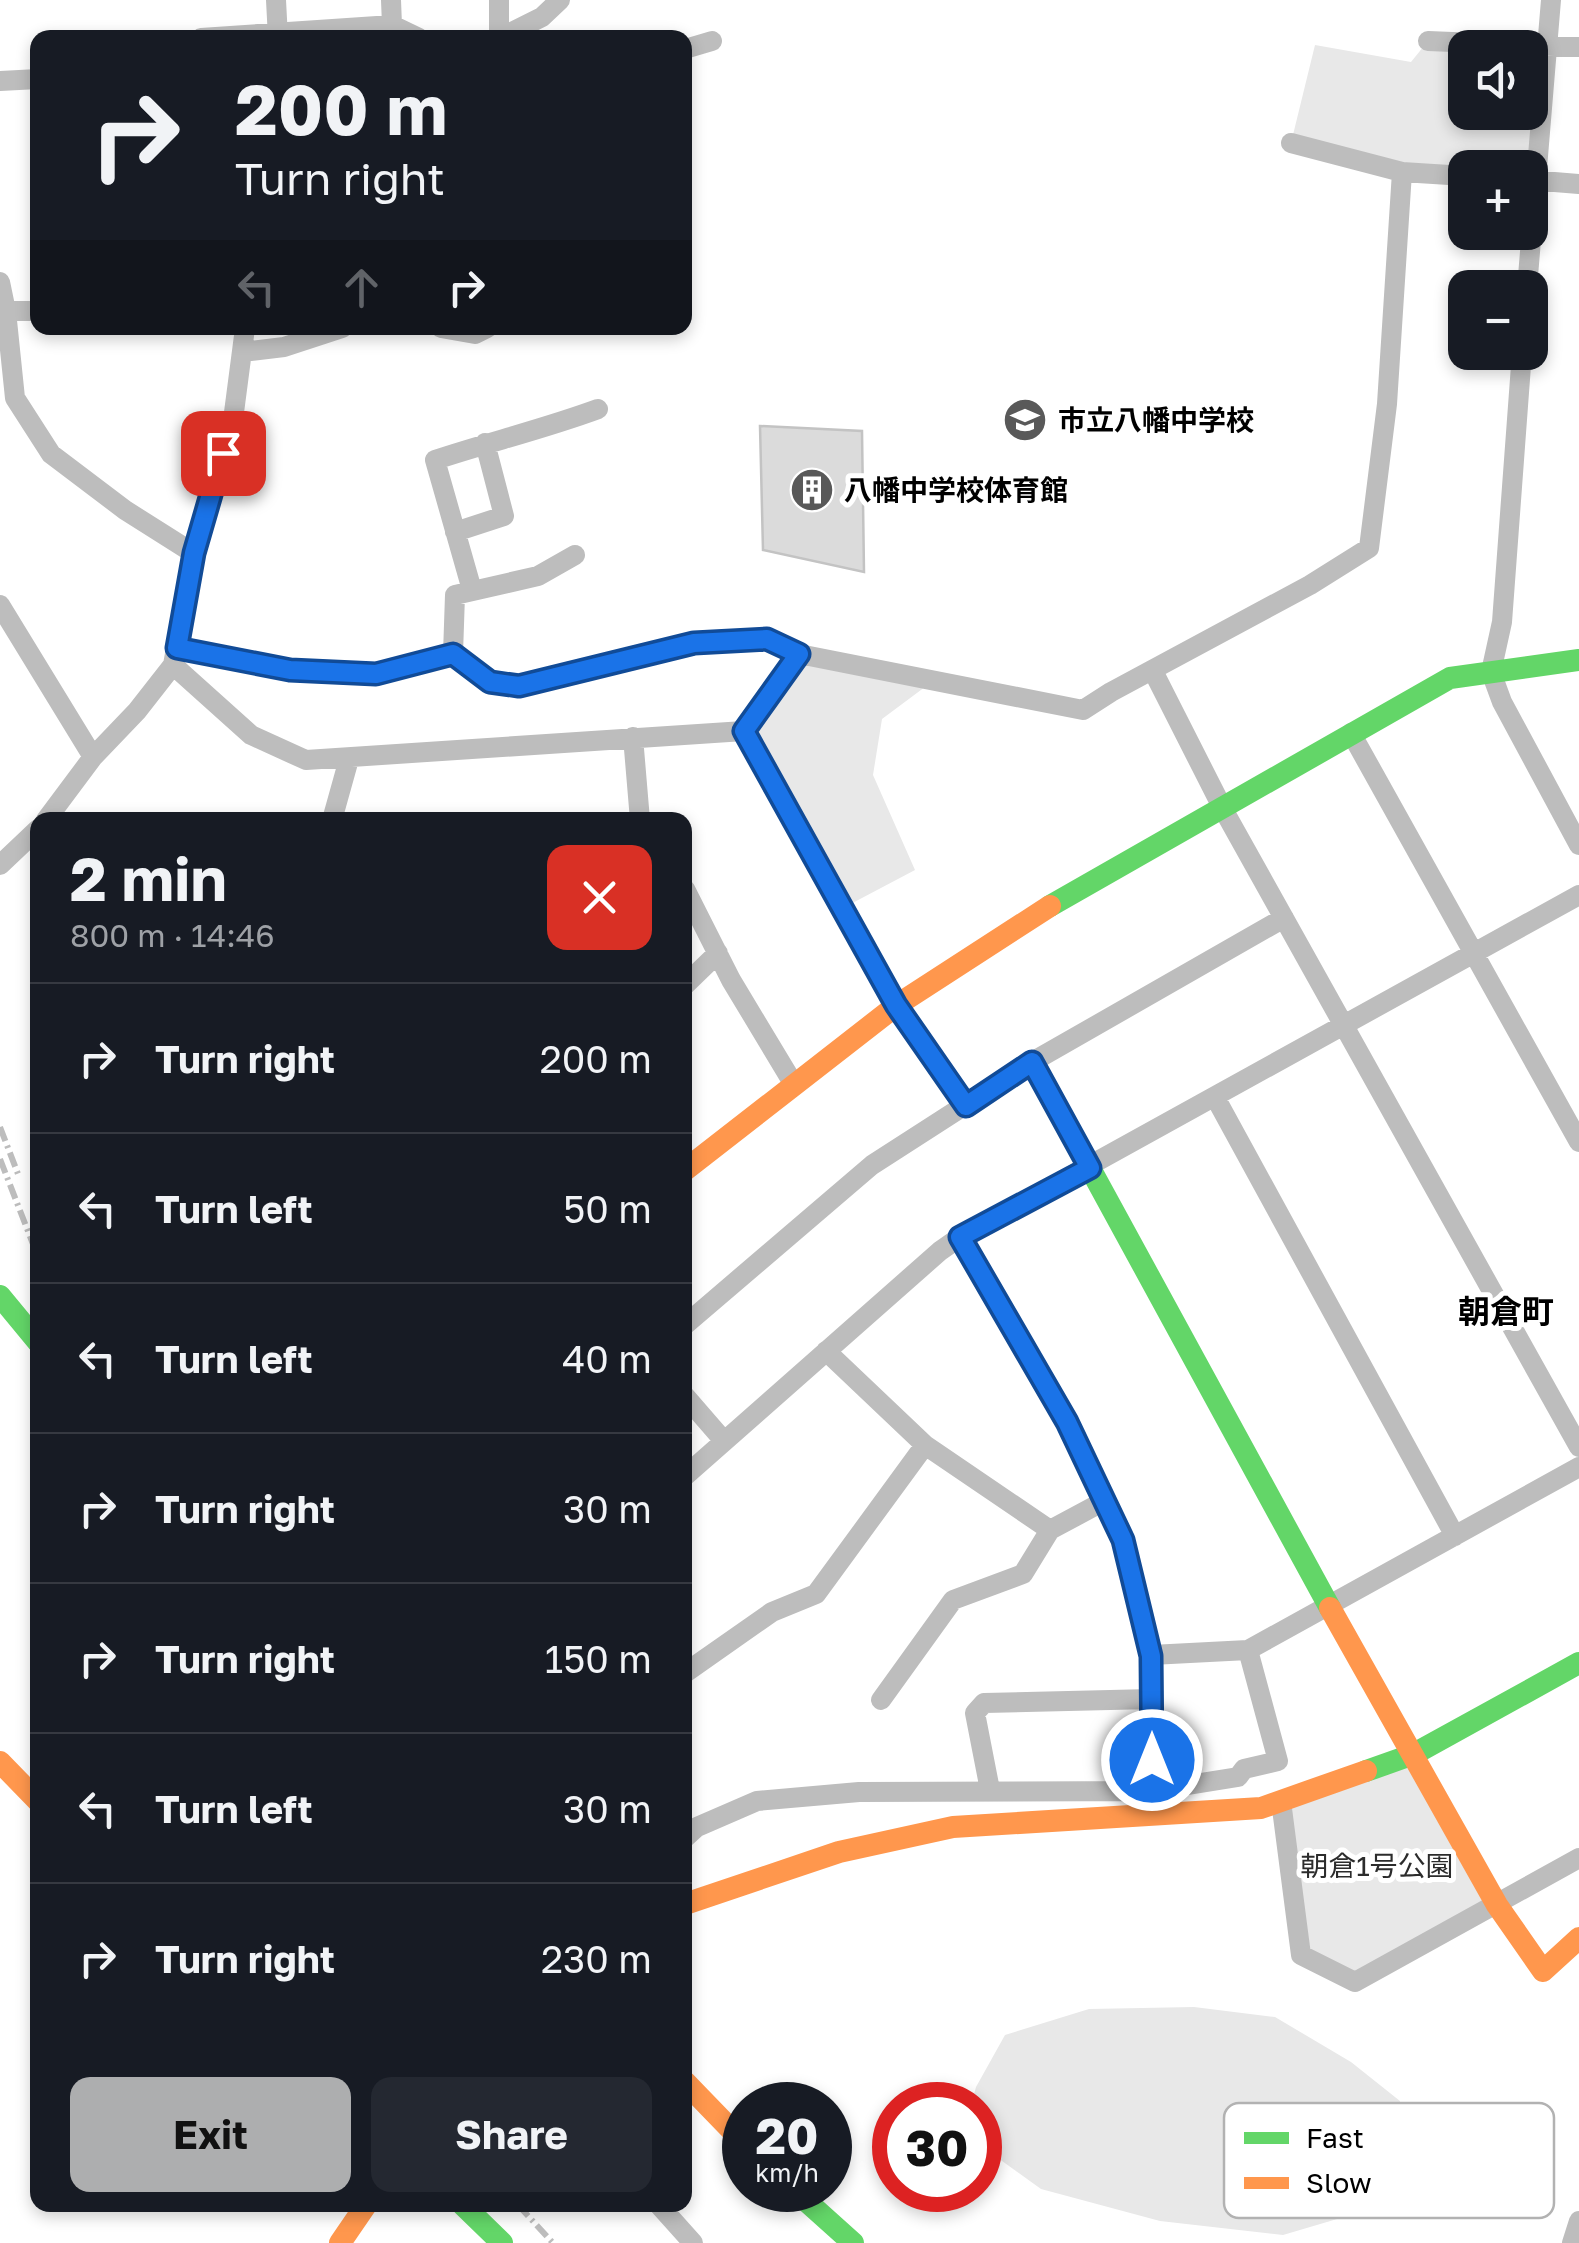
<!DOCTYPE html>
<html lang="en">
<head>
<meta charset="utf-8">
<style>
	:root { --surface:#171b24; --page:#242831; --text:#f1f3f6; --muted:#9ea1a6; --line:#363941; --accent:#adaeaf }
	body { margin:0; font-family:"Golos Text","Noto Sans JP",sans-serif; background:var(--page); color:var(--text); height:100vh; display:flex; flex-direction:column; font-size:38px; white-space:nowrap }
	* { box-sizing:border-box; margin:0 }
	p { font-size:32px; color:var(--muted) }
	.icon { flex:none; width:55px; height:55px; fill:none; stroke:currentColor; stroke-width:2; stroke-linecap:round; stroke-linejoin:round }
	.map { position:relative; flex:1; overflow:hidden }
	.panel { position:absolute; left:30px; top:812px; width:662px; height:1400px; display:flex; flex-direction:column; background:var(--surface); border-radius:20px; box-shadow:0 5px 15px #0003 }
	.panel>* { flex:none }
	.hud { position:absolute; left:30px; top:30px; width:662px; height:305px; border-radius:20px; box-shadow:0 5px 15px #0003; background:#171b24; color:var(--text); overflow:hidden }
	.buttons { position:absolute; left:1448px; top:30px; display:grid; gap:20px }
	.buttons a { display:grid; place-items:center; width:100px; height:100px; border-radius:20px; background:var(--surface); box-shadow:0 5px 15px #0003; font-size:50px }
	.speed { position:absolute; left:722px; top:2082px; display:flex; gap:20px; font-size:50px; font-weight:700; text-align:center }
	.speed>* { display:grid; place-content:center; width:130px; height:130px; border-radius:50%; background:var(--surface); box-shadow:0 5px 15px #0003; line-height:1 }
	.speed small { font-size:25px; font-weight:400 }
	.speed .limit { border:15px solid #d22; background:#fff; color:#111 }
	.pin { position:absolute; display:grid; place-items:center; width:85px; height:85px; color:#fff; margin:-42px; border-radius:20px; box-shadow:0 5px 15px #0006 }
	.me { position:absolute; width:110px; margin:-55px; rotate:0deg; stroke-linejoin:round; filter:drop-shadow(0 0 8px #0008) }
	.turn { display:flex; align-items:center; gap:35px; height:210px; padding:0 40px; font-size:45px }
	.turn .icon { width:130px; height:130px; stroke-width:2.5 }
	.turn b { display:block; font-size:70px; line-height:85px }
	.lanes { display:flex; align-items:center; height:95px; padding:0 40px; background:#0003; justify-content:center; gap:50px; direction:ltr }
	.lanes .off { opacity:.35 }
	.round { display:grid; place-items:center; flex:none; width:105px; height:105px; border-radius:20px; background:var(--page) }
	.summary { display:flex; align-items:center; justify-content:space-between; height:170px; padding:0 40px }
	h1 { font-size:60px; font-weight:700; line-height:75px }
	.primary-button { display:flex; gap:20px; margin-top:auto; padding:20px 40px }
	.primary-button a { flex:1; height:115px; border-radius:20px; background:var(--accent); color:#111; font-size:40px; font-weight:700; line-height:115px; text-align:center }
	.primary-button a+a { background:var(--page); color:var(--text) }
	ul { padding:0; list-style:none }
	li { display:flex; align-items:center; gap:30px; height:150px; padding:0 40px; border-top:2px solid var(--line) }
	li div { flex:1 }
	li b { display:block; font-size:38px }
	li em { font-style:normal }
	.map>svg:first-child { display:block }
	.green { fill:#e8e8e8; fill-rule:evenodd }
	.building { fill:#dbdbdb; stroke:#c3c3c3; stroke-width:2.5 }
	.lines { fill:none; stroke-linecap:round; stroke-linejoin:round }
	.street { stroke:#bdbdbd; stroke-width:20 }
	.fast { stroke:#63d668; stroke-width:22 }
	.slow { stroke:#ff974d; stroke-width:22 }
	.rail { stroke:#bdbdbd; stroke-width:6; stroke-dasharray:15 5 2.5 5; stroke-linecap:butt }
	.route-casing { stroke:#114b97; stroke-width:25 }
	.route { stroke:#1a73e8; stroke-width:18 }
	.labels { text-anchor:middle; stroke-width:10; stroke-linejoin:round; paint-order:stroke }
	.poi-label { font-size:28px; font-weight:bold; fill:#000; stroke:#fff; text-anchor:start }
	.park-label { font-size:28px; fill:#2c2c2c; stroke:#fff }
	.quarter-label { font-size:32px; font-weight:bold; fill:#000; stroke:#fff }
	.key { fill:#fff; stroke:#b2b2b2; stroke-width:2.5 }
	.key-label { font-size:28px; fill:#000 }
</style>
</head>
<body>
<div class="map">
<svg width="1579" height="2243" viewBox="0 0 1579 2243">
	<rect width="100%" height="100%" fill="#fff"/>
	<path class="green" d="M1428,41L1549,45L1530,168H1465V176L1291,143L1315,45L1411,62ZM1465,48H1530V112H1465Z
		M799,654L933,681L882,719L873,775L915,870L843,908L744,731Z
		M1414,1754L1497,1905L1355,1982L1301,1955L1281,1801Z
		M1194,2007L1275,2017L1351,2062L1400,2101L1399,2173L1354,2214L1283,2235L1160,2221L1041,2189L984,2148L980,2142V2105H971L976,2087L1005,2035L1089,2009Z"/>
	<path class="building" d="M760,426L862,431L864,572L763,550Z"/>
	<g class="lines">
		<path class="street" d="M276,0L278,38
			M391,0L392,25
			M499,0V38
			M201,38L392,25L419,38
			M500,38L542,17L560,0
			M1428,41L1579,47
			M685,49L712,41
			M0,81L38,79
			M1291,143L1402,172L1465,176
			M1530,180L1579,184
			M0,282L6,311L15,398L51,454L125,510L193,553
			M1527,288L1551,0
			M6,311H38
			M441,328L475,334L487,328
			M242,352L284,347L342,328
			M1522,352L1502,622L1491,672L1502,702L1579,845
			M455,532L504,516L485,443
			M472,590L435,460C489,442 544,429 598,409
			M0,605L93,757
			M177,648L290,671L376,674L453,654L490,682L519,686L693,643L767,639L799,654
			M453,654L455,595L538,576L575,555
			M173,665L251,735L306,760L744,731
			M1153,671L1223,809L1579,1447
			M744,731L799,654L1083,710L1111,692L1310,585L1369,548L1387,404L1402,172
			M744,731L897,1005L966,1106
			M1351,733L1579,1142
			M633,737L640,820
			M46,820L93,757L137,711L173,665L193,553L233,420L245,328
			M332,820L349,759
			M0,865L38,829
			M685,889L731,980L793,1083
			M685,985L718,953
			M1215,1097L1455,1536
			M960,1237L1067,1422L1123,1540L1152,1662L1151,1800
			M685,1325L872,1165L1032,1062L1284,918
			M826,1351L925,1445L1050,1530L1106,1500
			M685,1396L724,1441
			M685,1476L940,1251L960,1237L1579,895
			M1151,1655L1248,1650L1579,1467
			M685,1673L772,1612L816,1594L925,1445
			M881,1700L953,1600L1023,1574L1050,1530
			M990,1790L975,1713L984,1703L1152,1699
			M1281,1801L1301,1955L1355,1982L1579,1858
			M685,1838L697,1827L757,1801L859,1792L1151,1791L1238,1777L1244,1769L1278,1761L1248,1650
			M659,2205L693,2243
			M1572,2243L1579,2221"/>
		<path class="fast" d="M1050,906L1450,678L1579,660
			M1032,1062L1330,1608
			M0,1296L38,1342
			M1366,1771L1414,1754L1579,1663
			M794,2190L853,2243
			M463,2205L502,2243"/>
		<path class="slow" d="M685,1170L897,1005L1050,906
			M1330,1608L1497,1905L1543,1971L1579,1938
			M0,1762L38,1801
			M685,1904L839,1852L953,1827L1261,1808L1366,1771
			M685,2082L745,2144
			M340,2243L366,2205"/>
		<path class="rail" d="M0,1127L18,1174
			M0,1159L38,1257
			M518,2205L553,2243"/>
	</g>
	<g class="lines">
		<g class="route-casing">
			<path id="route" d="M223,453L194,553L177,648L290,670L376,674L453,654L490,682L519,686L694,643L767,639L799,654L744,731L896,1005L966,1106L1032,1062L1090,1168L960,1237L1067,1422L1123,1540L1151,1656L1152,1760"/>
		</g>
		<use href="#route" class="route"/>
	</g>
	<defs>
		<g id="school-disc" transform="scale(2.25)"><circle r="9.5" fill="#595959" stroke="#fff"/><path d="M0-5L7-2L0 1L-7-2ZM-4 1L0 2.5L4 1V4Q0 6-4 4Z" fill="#fff"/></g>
		<g id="building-disc" transform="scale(2.25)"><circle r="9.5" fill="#595959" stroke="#fff"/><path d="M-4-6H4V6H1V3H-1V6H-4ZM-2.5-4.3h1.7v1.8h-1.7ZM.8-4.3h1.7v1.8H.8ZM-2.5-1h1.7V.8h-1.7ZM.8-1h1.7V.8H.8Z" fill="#fff"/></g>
	</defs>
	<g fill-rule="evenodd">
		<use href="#school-disc" x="1025" y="420"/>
		<use href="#building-disc" x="812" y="490"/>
	</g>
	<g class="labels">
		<g class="poi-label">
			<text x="1058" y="430">市立八幡中学校</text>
			<text x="844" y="500">八幡中学校体育館</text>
		</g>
		<g class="park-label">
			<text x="1377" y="1876">朝倉1号公園</text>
		</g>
		<g class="quarter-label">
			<text x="1506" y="1323">朝倉町</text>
		</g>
	</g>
	<rect x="1224" y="2103" width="330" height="115" rx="15" class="key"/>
	<rect x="1244" y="2132" width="45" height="12" fill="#63d668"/>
	<rect x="1244" y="2177" width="45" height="12" fill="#ff974d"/>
	<g class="key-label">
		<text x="1306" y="2148">Fast</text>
		<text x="1306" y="2193">Slow</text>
	</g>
</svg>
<div class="buttons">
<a><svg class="icon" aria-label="sound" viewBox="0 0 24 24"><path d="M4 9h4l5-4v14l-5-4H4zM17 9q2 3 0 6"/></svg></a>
<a>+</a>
<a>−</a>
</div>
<div class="speed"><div>20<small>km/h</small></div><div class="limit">30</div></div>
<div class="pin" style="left:223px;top:453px;background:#d93025"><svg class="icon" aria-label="arrive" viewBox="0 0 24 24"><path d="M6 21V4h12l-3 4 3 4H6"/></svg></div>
<svg class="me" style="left:1152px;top:1760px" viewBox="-20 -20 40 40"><circle r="17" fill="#1a73e8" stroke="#fff" stroke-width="3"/><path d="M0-11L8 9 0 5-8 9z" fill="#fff"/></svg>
<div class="hud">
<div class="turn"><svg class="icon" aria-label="right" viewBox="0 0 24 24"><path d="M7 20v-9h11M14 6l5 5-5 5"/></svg><div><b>200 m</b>Turn right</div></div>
<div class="lanes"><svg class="icon off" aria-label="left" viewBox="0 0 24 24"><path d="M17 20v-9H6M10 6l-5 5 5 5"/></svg><svg class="icon off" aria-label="ahead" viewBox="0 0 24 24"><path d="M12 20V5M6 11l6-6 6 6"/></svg><svg class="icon" aria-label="right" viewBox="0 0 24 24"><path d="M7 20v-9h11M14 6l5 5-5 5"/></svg></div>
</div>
<section class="panel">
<div class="summary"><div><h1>2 min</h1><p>800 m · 14:46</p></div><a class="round" style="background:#d93025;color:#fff"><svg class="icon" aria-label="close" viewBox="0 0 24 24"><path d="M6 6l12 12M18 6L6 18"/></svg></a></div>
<ul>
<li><svg class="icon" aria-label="right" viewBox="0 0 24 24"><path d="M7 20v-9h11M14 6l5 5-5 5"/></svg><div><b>Turn right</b></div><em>200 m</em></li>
<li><svg class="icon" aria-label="left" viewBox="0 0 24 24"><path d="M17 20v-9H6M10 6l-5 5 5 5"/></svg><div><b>Turn left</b></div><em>50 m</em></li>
<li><svg class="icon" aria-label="left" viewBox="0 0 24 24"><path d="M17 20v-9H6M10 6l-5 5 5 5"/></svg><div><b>Turn left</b></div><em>40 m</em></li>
<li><svg class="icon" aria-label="right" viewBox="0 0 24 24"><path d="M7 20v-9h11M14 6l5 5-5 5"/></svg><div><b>Turn right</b></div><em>30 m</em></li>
<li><svg class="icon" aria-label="right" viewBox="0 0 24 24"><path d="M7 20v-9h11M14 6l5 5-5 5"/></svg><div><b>Turn right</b></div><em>150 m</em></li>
<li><svg class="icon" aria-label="left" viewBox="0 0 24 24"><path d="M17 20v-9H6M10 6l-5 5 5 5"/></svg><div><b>Turn left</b></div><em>30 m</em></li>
<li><svg class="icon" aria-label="right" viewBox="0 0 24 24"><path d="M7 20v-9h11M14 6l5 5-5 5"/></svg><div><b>Turn right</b></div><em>230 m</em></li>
</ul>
<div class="primary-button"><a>Exit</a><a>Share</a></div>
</section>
</div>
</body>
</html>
